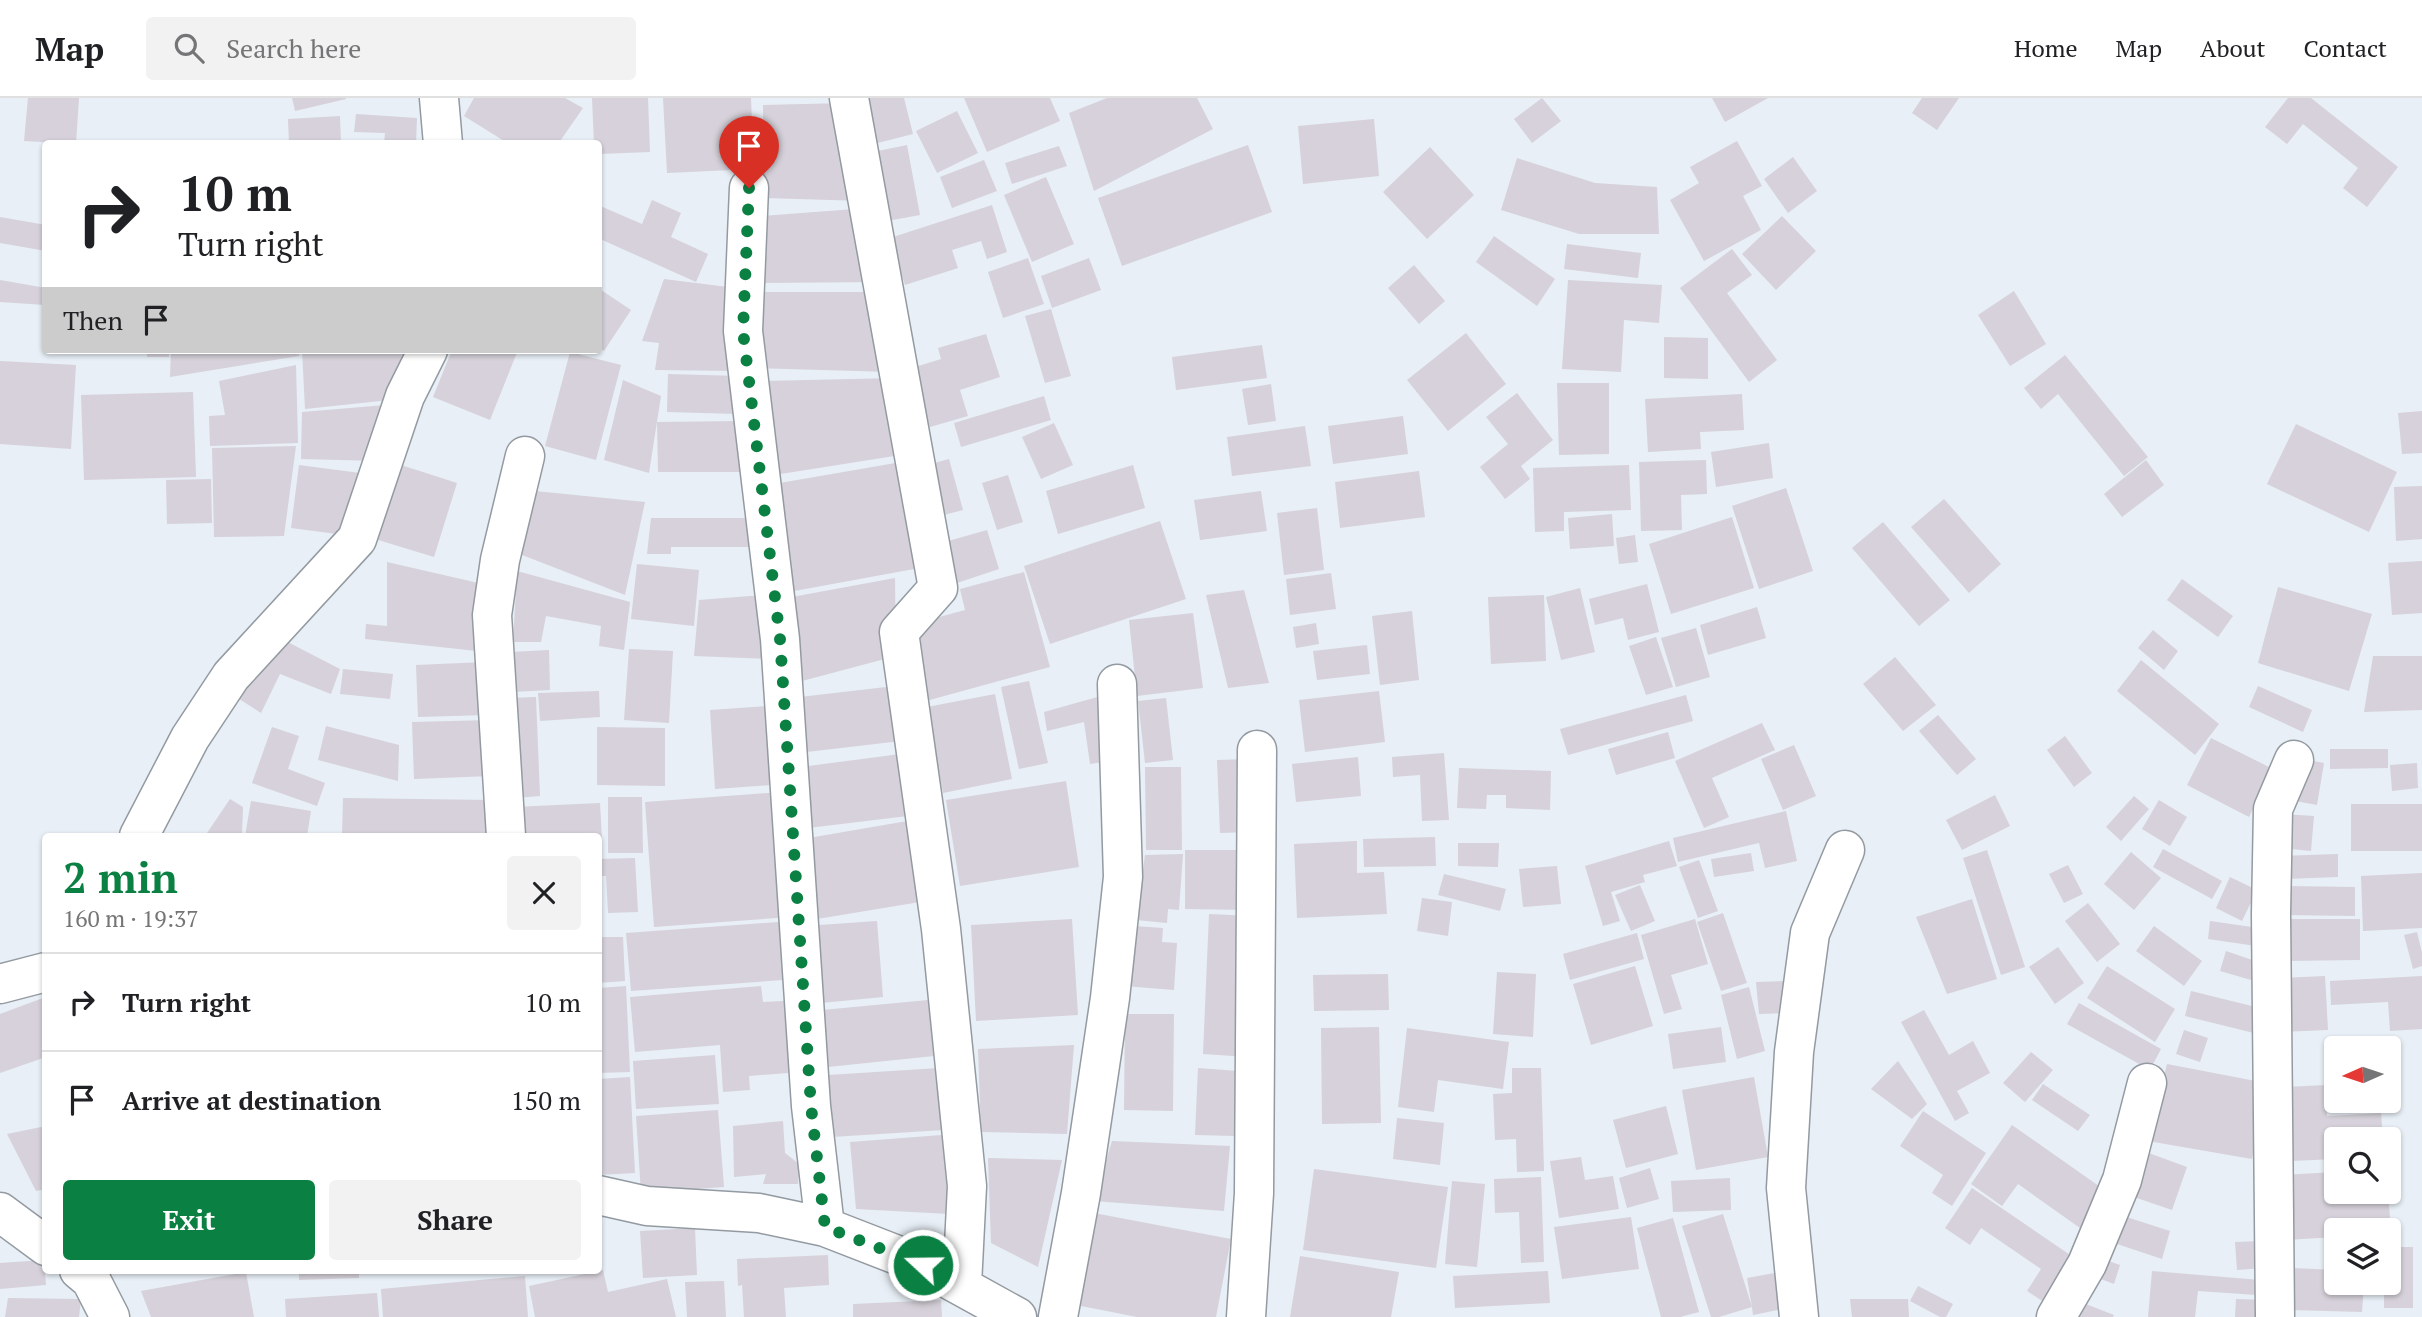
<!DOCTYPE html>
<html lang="en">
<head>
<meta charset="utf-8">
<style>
	:root { --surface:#fff; --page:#f2f2f2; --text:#202124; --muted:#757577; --line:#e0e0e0; --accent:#0b8043 }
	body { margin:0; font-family:"PT Serif",serif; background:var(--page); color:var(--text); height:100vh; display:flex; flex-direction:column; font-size:26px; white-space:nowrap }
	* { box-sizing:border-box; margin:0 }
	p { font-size:23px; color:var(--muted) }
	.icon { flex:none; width:38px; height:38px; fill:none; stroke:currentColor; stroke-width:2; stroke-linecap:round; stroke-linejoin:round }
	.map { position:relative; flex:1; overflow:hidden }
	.details { position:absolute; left:42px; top:735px; width:560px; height:441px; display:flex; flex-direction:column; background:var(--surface); border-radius:7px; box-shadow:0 2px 5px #0004 }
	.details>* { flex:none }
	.top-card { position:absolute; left:42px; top:42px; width:560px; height:214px; border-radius:7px; box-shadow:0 2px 5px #0004; background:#fff; color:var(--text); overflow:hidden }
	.needle { width:46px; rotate:267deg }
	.fabs { position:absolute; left:2324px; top:938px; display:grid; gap:14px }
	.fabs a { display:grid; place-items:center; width:77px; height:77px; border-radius:7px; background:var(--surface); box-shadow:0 2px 5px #0004; font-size:35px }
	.pin { position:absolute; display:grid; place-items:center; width:60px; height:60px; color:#fff; margin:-72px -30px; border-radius:50% 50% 50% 0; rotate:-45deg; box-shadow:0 0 7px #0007 }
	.pin .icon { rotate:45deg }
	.me { position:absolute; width:77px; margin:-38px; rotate:291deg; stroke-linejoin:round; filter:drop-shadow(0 0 5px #0008) }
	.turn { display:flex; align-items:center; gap:24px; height:147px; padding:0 21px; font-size:32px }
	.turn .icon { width:91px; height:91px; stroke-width:2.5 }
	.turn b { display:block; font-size:49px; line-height:60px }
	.then { display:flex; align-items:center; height:66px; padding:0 21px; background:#0003; gap:14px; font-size:26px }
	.round { display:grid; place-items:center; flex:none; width:74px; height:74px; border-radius:7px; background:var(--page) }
	.headline { display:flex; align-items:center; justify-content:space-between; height:119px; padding:0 21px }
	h1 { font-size:42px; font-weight:700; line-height:52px; color:var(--accent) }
	.button { display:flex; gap:14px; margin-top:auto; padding:14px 21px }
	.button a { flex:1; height:80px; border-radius:7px; background:var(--accent); color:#fff; font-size:28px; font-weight:700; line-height:80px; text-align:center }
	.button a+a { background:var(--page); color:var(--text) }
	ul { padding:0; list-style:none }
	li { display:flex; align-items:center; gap:21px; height:98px; padding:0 21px; border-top:2px solid var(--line) }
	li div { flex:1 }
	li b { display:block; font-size:26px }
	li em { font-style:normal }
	header { display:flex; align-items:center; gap:42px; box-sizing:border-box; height:98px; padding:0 35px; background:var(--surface); border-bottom:2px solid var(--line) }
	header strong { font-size:33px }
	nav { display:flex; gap:38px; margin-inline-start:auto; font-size:24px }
	.search { width:490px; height:63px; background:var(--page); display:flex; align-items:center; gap:18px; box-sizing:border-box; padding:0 24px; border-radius:7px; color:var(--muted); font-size:26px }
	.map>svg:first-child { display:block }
	.building { fill:#d6d1da }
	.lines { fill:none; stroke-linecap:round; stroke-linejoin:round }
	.minor-casing { stroke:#939aa1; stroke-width:41 }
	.minor { stroke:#fff; stroke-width:38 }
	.route { stroke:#0b8043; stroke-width:12; stroke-dasharray:0 21.6 }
</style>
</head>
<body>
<header>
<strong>Map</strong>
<div class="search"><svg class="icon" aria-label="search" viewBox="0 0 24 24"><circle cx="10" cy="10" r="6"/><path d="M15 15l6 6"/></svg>Search here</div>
<nav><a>Home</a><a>Map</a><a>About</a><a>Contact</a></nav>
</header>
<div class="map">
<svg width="2422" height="1219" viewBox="0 0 2422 1219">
	<rect width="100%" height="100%" fill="#e8eff6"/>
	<path class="building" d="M28,0H79L76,46L24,43Z
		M292,0H346V1L295,13Z
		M474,0H565L583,10L558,46H509L464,18Z
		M592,0H648L650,54L598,56V46H594Z
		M663,0H751L754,71L667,75Z
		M859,0H904L913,36L870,47Z
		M964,0H1050L1060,23L987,54Z
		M1107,0H1197L1213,31L1094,93L1069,15Z
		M1542,0L1561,23L1532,45L1514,21Z
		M1712,0H1768L1725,24Z
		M1922,0H1959L1937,32L1912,15Z
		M2288,0H2311L2398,69L2367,109L2343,90L2358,70L2303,26L2287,46L2265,29Z
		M845,5L864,103L764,100L763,7Z
		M957,13L978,55L937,75L916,33Z
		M356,16L417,20L416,46H384L385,35L354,34Z
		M340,18L341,46H289L288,21Z
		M1374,21L1379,78L1303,86L1298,28Z
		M1737,43L1762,88L1743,98L1761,132L1704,163L1670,102L1699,85L1690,69Z
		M907,47L920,117L887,123L873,54Z
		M1248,47L1272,114L1122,168L1098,100Z
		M1059,48L1067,68L1012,86L1005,65Z
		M1430,49L1474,97L1427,141L1383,94Z
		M1793,59L1817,93L1788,115L1764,81Z
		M1517,60L1595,85L1657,89L1659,136H1579L1501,112Z
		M984,62L997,93L952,110L940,79Z
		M1046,79L1074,146L1032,164L1004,97Z
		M652,102L681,115L671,139L708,156L696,184L598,140V107L642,126Z
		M992,107L1007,154L987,161L981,143L952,152L958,170L905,187L890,140Z
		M868,110L878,184L756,185L761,118Z
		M1782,118L1816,153L1776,192L1742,156Z
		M0,119L46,127V153L0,145Z
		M1494,138L1555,181L1537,208L1476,164Z
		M1567,146L1641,155L1638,180L1564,171Z
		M1732,151L1752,177L1727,195L1777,262L1749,284L1680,190Z
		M1028,160L1044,206L1003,220L988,174Z
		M1089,160L1101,192L1052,210L1041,178Z
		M1414,167L1445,203L1419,226L1388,190Z
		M664,181L736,190V273L655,272L659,245L642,243Z
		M0,182L46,190L45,207L0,204Z
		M1568,182L1662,187L1659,225L1624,222L1621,274L1562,271Z
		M598,190L631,212L604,253L598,249Z
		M2014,193L2046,246L2010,268L1978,217Z
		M752,194H879L891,274L750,270Z
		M1051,211L1071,278L1045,285L1025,218Z
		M1466,235L1506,286L1448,333L1407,282Z
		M986,236L1000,279L960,292L968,318L930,329L912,270L941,261L938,250Z
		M1664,239L1708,240V281L1664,280Z
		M1262,247L1267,280L1176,292L1172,259Z
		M147,252H169V259H147Z
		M171,252H299V258L170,279Z
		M302,252H412L399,301L305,311Z
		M452,252H518L490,322L433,299Z
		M570,254L621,267L596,362L545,348Z
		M2065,257L2148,359L2124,378L2058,296L2041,311L2024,290Z
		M0,263L76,267L71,351L0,346Z
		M296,267L298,345L210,348L209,318L225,317L219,283Z
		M668,276L739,278L738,316L667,314Z
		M895,280L907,356L768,378L764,283Z
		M623,282L661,298L649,375L604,362Z
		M1557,285H1609V356L1559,357Z
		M1271,286L1276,323L1248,327L1242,291Z
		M193,294L196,379L84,382L81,297Z
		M1517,295L1553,342L1521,368L1530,381L1505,401L1480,369L1508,346L1486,319Z
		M1742,296L1744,332L1700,334L1701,351L1648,354L1645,301Z
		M1044,298L1051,322L961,349L954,325Z
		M398,306L379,363L301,361L302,314Z
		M2422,313V355L2402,356L2398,315Z
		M1403,318L1408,356L1333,366L1328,328Z
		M742,323V374H658L657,324Z
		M1054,325L1073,367L1041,381L1022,339Z
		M2296,326L2397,374L2369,434L2267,386Z
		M1305,328L1311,368L1232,378L1227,339Z
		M1769,345L1773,380L1716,389L1711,354Z
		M296,348L284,438L214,439L212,350Z
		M949,361L963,412L936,419L923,368Z
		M1706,362L1707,396L1681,397L1682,432L1641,433L1639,364Z
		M2146,362L2164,387L2122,419L2104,396Z
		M907,363L925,469L778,496L774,386Z
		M398,366L457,385L434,459L375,441Z
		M299,367L360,375L352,438L291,430Z
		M1133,367L1145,410L1058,436L1046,393Z
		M1629,367L1631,412L1564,414V433L1535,434L1533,370Z
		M1419,373L1425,419L1340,430L1335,384Z
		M1008,377L1023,424L997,432L982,385Z
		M211,381L212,425L167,426L166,382Z
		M2422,388V441L2396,443L2394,389Z
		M1786,390L1813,473L1759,491L1732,408Z
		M525,392L645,404L625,497L507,451Z
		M1261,393L1267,433L1200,442L1194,402Z
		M1944,401L2001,466L1969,495L1911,429Z
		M1317,410L1324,472L1284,477L1277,415Z
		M1612,416L1614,448L1570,451L1568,420Z
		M1732,419L1754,490L1671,516L1649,446Z
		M651,420H762V449H671V456H647Z
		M1160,423L1186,501L1050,546L1024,468Z
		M1883,424L1950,502L1919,528L1852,450Z
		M987,432L999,471L951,487L938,446Z
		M1635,437L1638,464L1619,466L1616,440Z
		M2422,463V515L2392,517L2388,465Z
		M387,464L487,487L486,554L365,541L366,526L387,528Z
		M637,466L699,472L694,528L631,521Z
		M517,473L630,504L624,552L599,548L601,528L546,518L541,544H513Z
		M1024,474L1050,569L926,603L906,528L965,512L960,491Z
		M1331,475L1336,511L1290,517L1286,481Z
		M895,480L896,558L787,587L781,501Z
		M2182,481L2233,518L2218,539L2167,502Z
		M1647,486L1659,534L1628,542L1623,520L1595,527L1589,501Z
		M2278,489L2372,516L2349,593L2258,565Z
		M1580,490L1595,554L1561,562L1546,499Z
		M1244,492L1269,585L1228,590L1206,497Z
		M763,497L768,561L694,558L699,502Z
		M1544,497L1546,563L1491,566L1488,499Z
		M1757,509L1766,540L1708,557L1700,527Z
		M1412,513L1419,582L1380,587L1372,518Z
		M1193,515L1203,590L1137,598L1129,522Z
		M1316,525L1319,546L1296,550L1293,529Z
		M1696,530L1710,579L1676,589L1661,540Z
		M2153,532L2178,553L2164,572L2138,550Z
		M274,537L340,571L331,596L280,576L261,615L236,599Z
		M1656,539L1673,589L1646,597L1629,548Z
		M1367,547L1370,576L1317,582L1313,553Z
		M629,551L673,553L669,625L624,622Z
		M549,552L550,592L512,594L510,554Z
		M2373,558H2422V612L2364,614Z
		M1895,559L1936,607L1903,633L1863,586Z
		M2141,562L2219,626L2195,657L2117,593Z
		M485,564L487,617L418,619L416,567Z
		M343,571L393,576L390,601L340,596Z
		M1029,583L1048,665L1019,671L1001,589Z
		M895,588L901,643L798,655L791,600Z
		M2258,588L2312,612L2303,634L2249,609Z
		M599,593L600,619L540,623L538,595Z
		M1379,593L1385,644L1305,654L1299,602Z
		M995,596L1012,681L943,695L927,609Z
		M1686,597L1693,623L1568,657L1560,631Z
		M1101,598L1110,663L1090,666L1084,624L1047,633L1044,614Z
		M536,599L540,698L516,700L511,600Z
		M1166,600L1173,662L1145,665L1138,603Z
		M780,607L786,686L715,691L710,612Z
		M1938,617L1976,661L1957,677L1919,633Z
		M490,622L491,678L414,681L412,624Z
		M1762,625L1775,652L1712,680L1729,719L1704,730L1675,663Z
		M326,628L399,647L398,683L318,662Z
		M272,629L299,638L288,671L325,685L317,708L252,685Z
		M597,629L665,630V688L597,687Z
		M1668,634L1675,660L1616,677L1608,651Z
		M2065,638L2092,675L2074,689L2047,652Z
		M2211,640L2273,671L2249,719L2187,687Z
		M1794,647L1816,698L1783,712L1761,661Z
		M2330,651H2388V670L2330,671Z
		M908,655L916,717L800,731L793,670Z
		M1444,655L1449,722L1422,723L1420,677L1393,679L1392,659Z
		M1358,659L1361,698L1296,704L1292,666Z
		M2298,660L2324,665L2317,707L2290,702Z
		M1248,661L1250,734L1220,735L1217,662Z
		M2417,665L2418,690L2392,693L2390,667Z
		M1145,669H1181L1182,752H1146Z
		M1459,670L1551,673L1550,712L1506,710V697H1487L1486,711L1457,710Z
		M1066,683L1079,769L960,788L946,702Z
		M782,694L790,819L654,829L645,704Z
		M1995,697L2010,728L1962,752L1946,722Z
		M2134,698L2149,711L2121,743L2106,729Z
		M608,699H642L643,755H608Z
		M343,700L491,702V738L342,737Z
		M230,701L243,709L242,736L241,738H205Z
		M2159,702L2187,719L2170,748L2142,731Z
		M251,703L311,713L307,738H245Z
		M600,705L602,741H598V738H515L514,709Z
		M2351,706H2422V753H2351Z
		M1786,713L1797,763L1765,770L1759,745L1678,764L1673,740Z
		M2284,716L2314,718L2311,753L2281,750Z
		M919,721L932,802L811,822L797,742Z
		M1435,739L1436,768L1364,769L1363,741Z
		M1357,743V775L1384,774L1387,816L1297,820L1294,746Z
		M1669,743L1677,768L1643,777L1645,784L1611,794L1620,823L1603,828L1585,768Z
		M1458,745H1499L1498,769L1458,768Z
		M2163,751L2222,783L2212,801L2153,769Z
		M1185,752H1249L1248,812L1185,811Z
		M1987,752L2025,869L2001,877L1963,760Z
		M2131,754L2161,780L2134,812L2104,786Z
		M1751,755L1754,773L1714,779L1711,761Z
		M1183,756L1179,812L1168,811L1167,825L1136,822L1145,757Z
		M2338,756V779L2283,781L2282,758Z
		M635,760L638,814L608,815L606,778H598V761Z
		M1699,762L1718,813L1698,820L1679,769Z
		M2068,767L2083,796L2064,805L2049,776Z
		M1557,768L1561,806L1523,809L1519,771Z
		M2422,775V830L2363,833L2361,778Z
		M1444,776L1506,791L1500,813L1438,797Z
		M2230,779L2257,792L2242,823L2216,810Z
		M1640,787L1655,823L1631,833L1615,797Z
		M2282,788L2355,789V818L2282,817Z
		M1422,800L1452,804L1448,838L1417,833Z
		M1972,801L1997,881L1947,896L1916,819Z
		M2088,805L2120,846L2097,864L2065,823Z
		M1723,815L1747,885L1721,893L1697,824Z
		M1209,816L1253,818L1248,959L1203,956Z
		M1072,821L1078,917L976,923L971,827Z
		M1695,821L1708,866L1671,877L1682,911L1664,916L1641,837Z
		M2280,821H2360V862L2280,863Z
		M792,823L797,881L631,893L626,835Z
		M877,823L883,899L811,906L805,828Z
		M2210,823L2259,830L2256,848L2208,841Z
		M1134,828L1163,830L1162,844L1177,845L1174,892L1124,888Z
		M2154,828L2202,863L2184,888L2136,853Z
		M2417,834L2422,855V868L2413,871L2404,837Z
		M1637,835L1644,861L1570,882L1563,856Z
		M598,839H623L625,883L598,885Z
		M2058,849L2084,885L2055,906L2029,869Z
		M2226,853L2264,866L2258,884L2220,873Z
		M1635,868L1653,928L1591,947L1573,886Z
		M2107,868L2175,911L2155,944L2087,900Z
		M1497,874L1536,876L1533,939L1493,936Z
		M1388,876L1389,912L1314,913L1313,877Z
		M2325,878L2328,932L2280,934L2277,880Z
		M2422,878V931L2390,933L2388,904L2331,907L2330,883Z
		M1787,883L1789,915L1759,916L1756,884Z
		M626,888L630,974L598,975V890Z
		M761,888L763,904L784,903L785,917L797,916L801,974L749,978L750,992L723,994L720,947L635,954L630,899Z
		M1749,889L1765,953L1737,961L1721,897Z
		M2191,893L2268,912L2262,937L2185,918Z
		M43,900L46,907V959L0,975V916Z
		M928,902L934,958L828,969L822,912Z
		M2079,905L2161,951L2150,972L2067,926Z
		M1924,912L1949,957L1973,943L1990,975L1957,993L1969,1015L1955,1023L1901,924Z
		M1125,916H1174L1173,1013L1124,1012Z
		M1379,929L1381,1025L1322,1026L1321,930Z
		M1721,929L1726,964L1673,971L1668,936Z
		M1407,930L1509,944L1503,991L1438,982L1434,1014L1398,1009Z
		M2184,932L2208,940L2200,964L2176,956Z
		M1074,947L1067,1036L981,1034L978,951Z
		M2031,954L2053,972L2025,1004L2003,985Z
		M715,957L719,1006L636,1011L633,963Z
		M1898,963L1927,1006L1912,1021L1871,991Z
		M2167,966L2266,985L2252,1061L2148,1043Z
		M939,970L944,1032L832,1039L828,977Z
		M1198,970L1238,973L1235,1038L1195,1037Z
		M1512,970H1541L1544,1073L1517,1074L1516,1041L1495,1042L1493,996L1512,995Z
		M630,979L635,1075L598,1077V981Z
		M1754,979L1768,1059L1696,1072L1682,992Z
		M2043,986L2090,1017L2078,1033L2032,1002Z
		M2326,987L2327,1018L2381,1015L2383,1041H2336V1061L2290,1063L2286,989Z
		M1666,1008L1678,1056L1626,1070L1613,1022Z
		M718,1012L724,1089L641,1095L636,1018Z
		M1923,1013L1986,1055L1952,1108L1932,1095L1943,1077L1900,1048Z
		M1397,1020L1444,1025L1440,1067L1393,1061Z
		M783,1023L785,1055L799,1066L798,1086H763L766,1076L734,1079L733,1028Z
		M2012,1027L2106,1093L2080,1130L2018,1086L2002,1108L1971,1086Z
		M46,1028V1091L36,1093L7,1036Z
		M942,1037L949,1116L856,1111L850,1044Z
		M1112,1043L1230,1048L1224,1113L1094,1103Z
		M2146,1054L2187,1069L2172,1112L2131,1098Z
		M1581,1059L1585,1082L1613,1078L1619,1111L1559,1120L1550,1063Z
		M988,1060L1062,1062L1038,1169L991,1145Z
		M1650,1070L1659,1101L1627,1110L1619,1080Z
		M1314,1071L1448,1089L1436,1170L1303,1152Z
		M2336,1074V1094H2388L2391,1132H2336V1139L2285,1142L2281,1077Z
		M1541,1079L1544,1164L1521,1165L1519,1114L1495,1115L1494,1081Z
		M1730,1080L1731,1112L1673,1114L1671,1083Z
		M1452,1083L1485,1086L1477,1169L1445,1166Z
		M1972,1090L2082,1165L2053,1210L2027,1193L2041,1171L1981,1130L1970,1147L1945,1130Z
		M2111,1114L2170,1133L2162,1161L2102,1141Z
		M1094,1115L1231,1141L1216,1219H1137L1076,1207Z
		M1723,1116L1752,1209L1747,1180L1786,1173L1793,1209L1753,1217L1752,1209L1719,1219H1711L1682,1128Z
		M1631,1119L1639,1171L1562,1181L1554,1129Z
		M1673,1120L1699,1214L1680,1219H1661L1637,1130Z
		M695,1130L697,1177L643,1180L640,1133Z
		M2261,1143L2263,1170L2237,1172L2235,1144Z
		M2389,1149H2413V1210H2384V1185H2389Z
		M828,1157L829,1187L784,1190L786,1219H744L742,1187L738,1188L737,1161Z
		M2092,1157L2120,1167L2114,1186L2085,1175Z
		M1300,1158L1399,1174L1391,1219H1290Z
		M44,1162L46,1187L0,1191V1165Z
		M2293,1170L2336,1172V1185H2364L2362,1214L2291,1212Z
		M255,1172H359V1180L299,1182V1176H255Z
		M603,1172L608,1194L667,1181L676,1219H535L529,1188Z
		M1548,1173L1550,1205L1455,1210L1453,1178Z
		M2152,1173L2272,1183L2271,1198L2198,1193L2195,1219H2148Z
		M246,1174L254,1219H151L141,1193Z
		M525,1178L528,1219H383L381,1191Z
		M724,1183L726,1219H687L685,1184Z
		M1918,1188L1953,1206L1946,1219H1940L1910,1203Z
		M377,1195L379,1219H286L285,1201Z
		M8,1200L81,1201L79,1219H5Z
		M1850,1201H1908L1909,1219H1852Z
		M2073,1201L2114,1217L2113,1219H2066Z
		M2236,1201L2269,1202L2268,1219H2235Z
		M941,1202L942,1219H853V1206Z"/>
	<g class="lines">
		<g class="minor-casing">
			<path id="minor" d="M439,0L443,46
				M849,0L938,490L899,534L941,831L967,1088L962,1187
				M749,90L743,233L780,541L811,1008L825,1129
				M139,738L190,640L231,578L357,441L405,298L428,252
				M506,738L492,517L500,462L525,358
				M0,886L46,874
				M598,1097L647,1108L759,1115L825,1129L923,1167L1017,1219
				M0,1114L46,1148
				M79,1172L91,1182L110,1219
				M1058,1219L1081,1095L1110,900L1123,779L1117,586
				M1246,1219L1254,1095L1257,652
				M1799,1219L1786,1090L1794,954L1810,835L1845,752
				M2056,1219L2087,1166L2122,1082L2147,985
				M2275,1219L2271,816L2273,711L2294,662"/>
		</g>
		<use href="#minor" class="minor"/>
	</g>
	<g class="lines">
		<path class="route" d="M749,90L743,233L780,541L811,1008L825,1129L923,1167"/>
	</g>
</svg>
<div class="fabs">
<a><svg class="needle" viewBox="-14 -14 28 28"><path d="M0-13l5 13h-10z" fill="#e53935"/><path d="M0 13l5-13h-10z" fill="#757577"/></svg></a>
<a><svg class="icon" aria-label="search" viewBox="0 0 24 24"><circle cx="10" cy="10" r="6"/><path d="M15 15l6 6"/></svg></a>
<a><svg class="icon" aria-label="layers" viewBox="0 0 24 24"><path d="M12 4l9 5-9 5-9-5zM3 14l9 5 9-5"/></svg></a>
</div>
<div class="pin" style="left:749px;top:90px;background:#d93025"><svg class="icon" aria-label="arrive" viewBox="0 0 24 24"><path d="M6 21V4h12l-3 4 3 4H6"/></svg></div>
<svg class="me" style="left:923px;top:1167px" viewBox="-20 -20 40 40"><circle r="17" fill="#0b8043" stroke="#fff" stroke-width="3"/><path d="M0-11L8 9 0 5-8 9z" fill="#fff"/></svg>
<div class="top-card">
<div class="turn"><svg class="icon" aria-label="right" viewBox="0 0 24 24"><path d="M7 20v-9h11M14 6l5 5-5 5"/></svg><div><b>10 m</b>Turn right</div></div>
<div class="then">Then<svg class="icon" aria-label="arrive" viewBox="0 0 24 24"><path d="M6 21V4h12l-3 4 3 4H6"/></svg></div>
</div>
<section class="details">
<div class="headline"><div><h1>2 min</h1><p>160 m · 19:37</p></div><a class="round"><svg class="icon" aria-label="close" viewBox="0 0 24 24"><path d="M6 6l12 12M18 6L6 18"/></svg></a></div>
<ul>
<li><svg class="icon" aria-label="right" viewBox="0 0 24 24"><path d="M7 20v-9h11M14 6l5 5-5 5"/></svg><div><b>Turn right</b></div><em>10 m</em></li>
<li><svg class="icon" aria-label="arrive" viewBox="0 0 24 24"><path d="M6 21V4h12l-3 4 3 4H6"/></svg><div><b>Arrive at destination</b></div><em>150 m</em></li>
</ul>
<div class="button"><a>Exit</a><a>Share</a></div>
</section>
</div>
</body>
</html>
